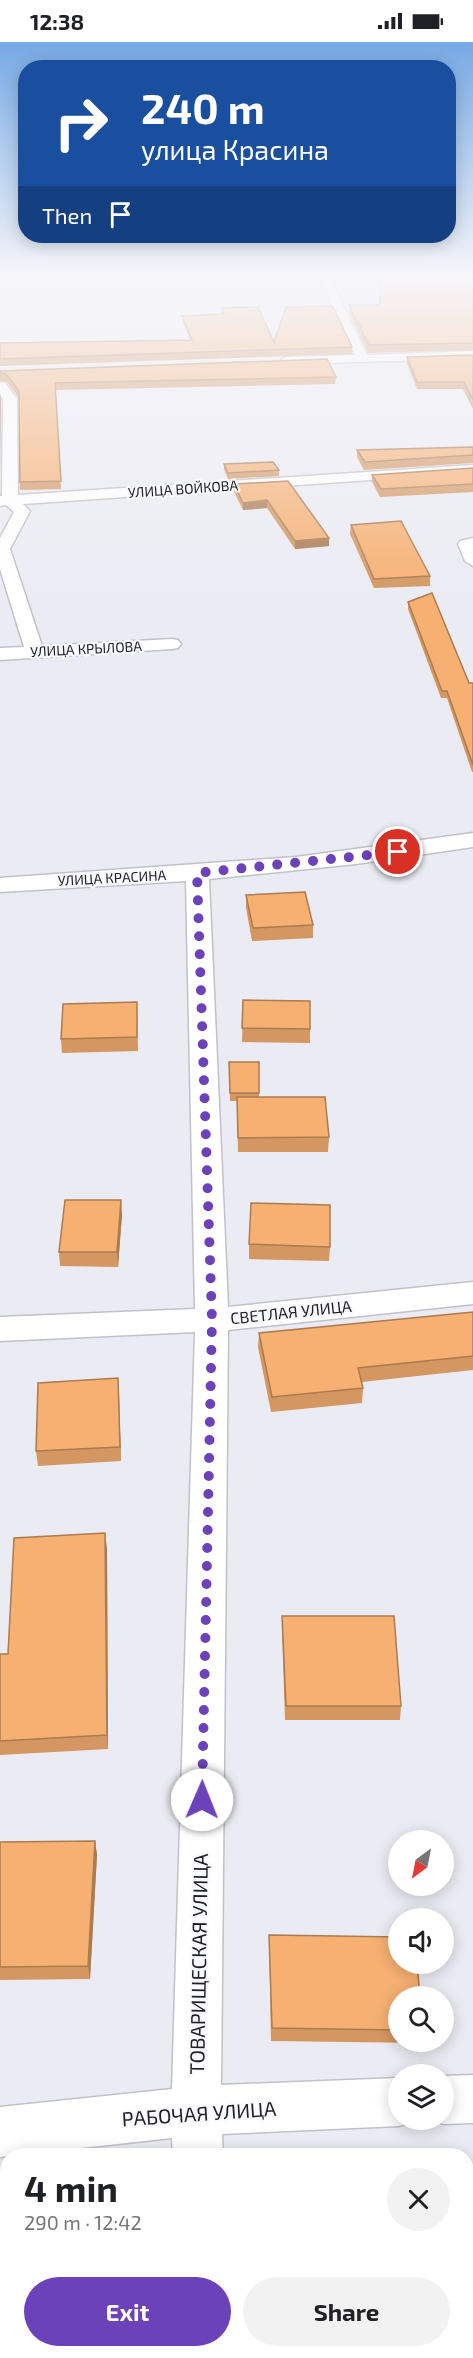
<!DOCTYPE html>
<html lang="en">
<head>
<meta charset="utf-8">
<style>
	:root { --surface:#fff; --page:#f2f2f2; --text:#202124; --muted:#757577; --accent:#6b42ba }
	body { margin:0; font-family:"Exo 2",sans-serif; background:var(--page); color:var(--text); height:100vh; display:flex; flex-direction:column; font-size:22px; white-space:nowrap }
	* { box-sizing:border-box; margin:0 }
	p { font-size:20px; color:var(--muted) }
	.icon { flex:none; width:33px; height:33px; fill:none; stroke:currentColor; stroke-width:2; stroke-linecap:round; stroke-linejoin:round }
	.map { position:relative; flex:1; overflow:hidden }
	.drawer { position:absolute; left:0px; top:2106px; width:474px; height:210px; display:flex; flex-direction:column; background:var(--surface); border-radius:24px 24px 0 0; box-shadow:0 3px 15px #0003 }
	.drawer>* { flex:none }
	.guide { position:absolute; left:18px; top:18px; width:438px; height:183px; border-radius:24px; box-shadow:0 3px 15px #0003; background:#1a4fa0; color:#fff; overflow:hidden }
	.needle { width:39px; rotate:212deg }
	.buttons { position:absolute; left:388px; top:1788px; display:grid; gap:12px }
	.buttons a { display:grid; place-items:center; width:66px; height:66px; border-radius:50%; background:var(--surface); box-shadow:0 3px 15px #0003; font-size:30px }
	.pin { position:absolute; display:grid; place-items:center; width:51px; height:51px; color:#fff; margin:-26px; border:3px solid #fff; border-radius:50%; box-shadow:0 2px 6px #0007 }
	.me { position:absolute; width:66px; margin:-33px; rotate:1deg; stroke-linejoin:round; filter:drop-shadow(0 0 4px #0008) }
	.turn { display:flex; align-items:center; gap:21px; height:126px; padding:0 24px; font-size:27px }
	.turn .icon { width:78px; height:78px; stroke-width:2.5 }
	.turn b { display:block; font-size:42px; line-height:51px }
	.then { display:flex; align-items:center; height:57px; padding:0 24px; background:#0003; gap:12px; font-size:22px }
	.round { display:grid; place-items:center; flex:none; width:63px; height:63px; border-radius:32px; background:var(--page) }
	.head { display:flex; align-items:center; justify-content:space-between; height:102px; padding:0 24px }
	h1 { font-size:36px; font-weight:700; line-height:45px }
	.action { display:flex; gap:12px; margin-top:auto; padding:12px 24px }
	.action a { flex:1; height:69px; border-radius:36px; background:var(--accent); color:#fff; font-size:24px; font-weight:700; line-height:69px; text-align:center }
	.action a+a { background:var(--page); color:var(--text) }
	.status { display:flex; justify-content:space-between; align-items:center; height:42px; padding:0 30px; background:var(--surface); direction:ltr }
	.status svg { height:16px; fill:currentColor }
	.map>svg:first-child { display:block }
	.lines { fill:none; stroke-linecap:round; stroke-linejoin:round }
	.minor-casing { stroke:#c1c1c9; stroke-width:3 }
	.minor { fill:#fff; fill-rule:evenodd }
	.wall { fill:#d49762 }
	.shaded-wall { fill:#ac7b50 }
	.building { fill:#f6b072; stroke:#ac7b50; stroke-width:1.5 }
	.route { stroke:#6b42ba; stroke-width:10; stroke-dasharray:0 18 }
	.labels { text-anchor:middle; stroke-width:4.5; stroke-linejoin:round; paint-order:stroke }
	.far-street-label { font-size:14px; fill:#201f22; stroke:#f8f8ff }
	.street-label { font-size:16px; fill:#201f22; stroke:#f8f8ff }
	.near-street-label { font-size:20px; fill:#201f22; stroke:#f8f8ff }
</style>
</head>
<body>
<div class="status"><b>12:38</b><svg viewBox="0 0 49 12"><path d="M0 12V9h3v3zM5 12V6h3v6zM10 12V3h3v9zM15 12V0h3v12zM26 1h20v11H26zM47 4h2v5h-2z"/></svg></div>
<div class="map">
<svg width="473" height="2316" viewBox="0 0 473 2316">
	<rect width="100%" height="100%" fill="#ebebf3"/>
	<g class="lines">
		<g class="minor-casing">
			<path id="minor" d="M319,234H329L367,313L473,309V317L283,322L281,319L283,316L287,315L355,313Z
				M466,234H473V240L469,239Z
				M0,340L5,341L17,357L18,453L473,423V431L23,462L30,469L10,507L42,604L172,597L178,598L181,602L178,606L172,607L0,618V606L24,605L0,527V496L14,470L6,463L0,464V454H2L3,357L0,353Z
				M473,496V524L465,519L458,502L460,499Z
				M473,791V805L356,822L209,837L228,1265L473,1240V1262L228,1288L221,2043L399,2036V2078H416L399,2084L222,2092L223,2114H173L172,2096L0,2115V2065L172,2047L195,1290L0,1299V1275L195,1267L186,839L0,850V836L296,815Z
				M473,2033V2081L444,2082L432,2078H444V2034Z
				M178,2308H232L233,2316H179Z"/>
		</g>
		<use href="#minor" class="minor"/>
	</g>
	<path class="wall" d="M473,236V308L368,311L349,270V263H380Z
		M222,266L274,300L352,305V312L0,324V301L190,298L183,280L182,274L222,272Z
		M473,313V367L463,347H417L407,322V315Z
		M0,329L336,335L335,342L55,348L61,447L20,448L19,356L7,340L0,339Z
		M473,405V421L364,428L357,415V408Z
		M224,422L279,428V434L228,437L224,427Z
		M473,426V450L380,455L372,440V433Z
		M288,439L329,504L295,507L267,466L243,468L234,450V442Z
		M351,483L430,534V544L374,546L350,492Z
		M408,560L469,641H473V730H472L447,656H441L408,567Z
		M246,853L313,883V896L252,899L246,866Z
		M243,958L310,987V1001L242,1000Z
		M137,960L138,1009L62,1011L61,997Z
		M229,1020H259V1055L329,1095L328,1110H238L237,1059H230Z
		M122,1172L118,1225L60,1224L59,1210Z
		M249,1202L330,1205L329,1219L249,1217Z
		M473,1270V1328L362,1340L363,1346L362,1361L271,1370L258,1305L259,1291Z
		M118,1336L121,1419L38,1424L36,1409Z
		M107,1506L108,1707L0,1713V1612H8Z
		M282,1574L401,1664L400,1678H285L282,1588Z
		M95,1799L97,1813L90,1937L0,1938V1800Z
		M269,1893L399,1954V2000H422L421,2001L271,1999Z
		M473,2295V2316H310V2308H466Z"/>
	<path class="shaded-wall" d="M0,350L1,358L0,430Z
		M267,458V466L243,468V461Z
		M329,496V504L295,507V499Z
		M121,1158L122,1172L118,1225L117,1210Z
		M118,1336L119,1351L121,1419L120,1405Z
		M105,1491L107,1506L108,1707L107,1693Z
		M95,1799L97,1813L90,1937L88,1924Z"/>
	<path class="building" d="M380,234H468L473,236V301L369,303L349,263H380Z
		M333,264L352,305L0,317V301L192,298L182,274L224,272L222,266L258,265L274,300L286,265Z
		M473,313V358L464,340H417L407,315Z
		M327,317L336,335L55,341L61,439L20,440L19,349L6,332L0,331V329Z
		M473,405V413L365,420L357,408Z
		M273,420L279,428L228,431L224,422Z
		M473,426V442L381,447L372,433Z
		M288,439L329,496L295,499L267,458L243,461L234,442Z
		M401,479L430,534L374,537L351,483Z
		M432,551L469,641H473V723L447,649H442L408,560Z
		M305,850L313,883L253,886L246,853Z
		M243,958L310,959V987L242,986Z
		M137,960V995L61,997L63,962Z
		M229,1020H259V1051H230Z
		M237,1055H325L329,1095L238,1096Z
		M65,1158H121L117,1210H59Z
		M251,1161L330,1163V1205L249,1202Z
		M473,1270V1314L358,1326L363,1346L272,1355L259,1291Z
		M118,1336L120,1405L36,1409L38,1341Z
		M105,1491L107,1693L0,1699V1612H8L14,1496Z
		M282,1574H394L401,1664H286Z
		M95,1799L88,1924L0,1925V1800Z
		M269,1893L399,1895V1922H417L420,1954H399V1988L272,1986Z
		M466,2219L473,2295V2315L311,2313V2308H466Z"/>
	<linearGradient id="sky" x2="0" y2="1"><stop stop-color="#76a9e4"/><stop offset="0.42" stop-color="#f6f6fa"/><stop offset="1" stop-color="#f6f6fa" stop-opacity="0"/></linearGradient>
	<rect width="473" height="558" fill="url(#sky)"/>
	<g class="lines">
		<path class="route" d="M202,1758L212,1278L197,831L398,810"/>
	</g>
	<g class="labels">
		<g class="far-street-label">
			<text transform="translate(183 447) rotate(-4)" y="5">УЛИЦА ВОЙКОВА</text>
			<text transform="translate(86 607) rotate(-3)" y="5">УЛИЦА КРЫЛОВА</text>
			<text transform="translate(112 836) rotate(-3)" y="5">УЛИЦА КРАСИНА</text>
		</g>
		<g class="street-label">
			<text transform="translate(291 1270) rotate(-6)" y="6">СВЕТЛАЯ УЛИЦА</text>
		</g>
		<g class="near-street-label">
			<text transform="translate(199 1922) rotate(-89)" y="7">ТОВАРИЩЕСКАЯ УЛИЦА</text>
			<text transform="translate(199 2072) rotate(-4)" y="7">РАБОЧАЯ УЛИЦА</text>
		</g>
	</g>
</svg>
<div class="buttons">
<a><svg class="needle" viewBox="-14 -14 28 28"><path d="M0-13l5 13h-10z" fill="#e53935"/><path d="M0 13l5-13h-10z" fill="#757577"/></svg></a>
<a><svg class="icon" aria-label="sound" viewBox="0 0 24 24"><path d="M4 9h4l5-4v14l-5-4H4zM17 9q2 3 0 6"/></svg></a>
<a><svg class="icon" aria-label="search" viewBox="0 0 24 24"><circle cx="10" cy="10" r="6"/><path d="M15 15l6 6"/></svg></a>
<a><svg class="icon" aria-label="layers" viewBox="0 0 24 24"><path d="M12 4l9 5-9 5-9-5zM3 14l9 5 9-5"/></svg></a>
</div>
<div class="pin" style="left:398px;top:810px;background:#d93025"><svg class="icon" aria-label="arrive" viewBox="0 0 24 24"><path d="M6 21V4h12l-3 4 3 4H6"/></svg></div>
<svg class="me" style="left:202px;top:1758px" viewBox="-20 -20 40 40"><circle r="19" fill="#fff"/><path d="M0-13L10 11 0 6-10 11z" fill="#6b42ba"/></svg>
<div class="guide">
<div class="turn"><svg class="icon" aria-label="right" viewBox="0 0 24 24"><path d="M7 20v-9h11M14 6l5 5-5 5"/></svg><div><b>240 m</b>улица Красина</div></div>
<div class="then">Then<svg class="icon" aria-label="arrive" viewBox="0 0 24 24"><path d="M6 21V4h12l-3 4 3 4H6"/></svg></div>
</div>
<section class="drawer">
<div class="head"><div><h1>4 min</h1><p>290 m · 12:42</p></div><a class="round"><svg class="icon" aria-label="close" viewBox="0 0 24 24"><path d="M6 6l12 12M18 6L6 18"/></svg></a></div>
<div class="action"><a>Exit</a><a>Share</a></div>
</section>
</div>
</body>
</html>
